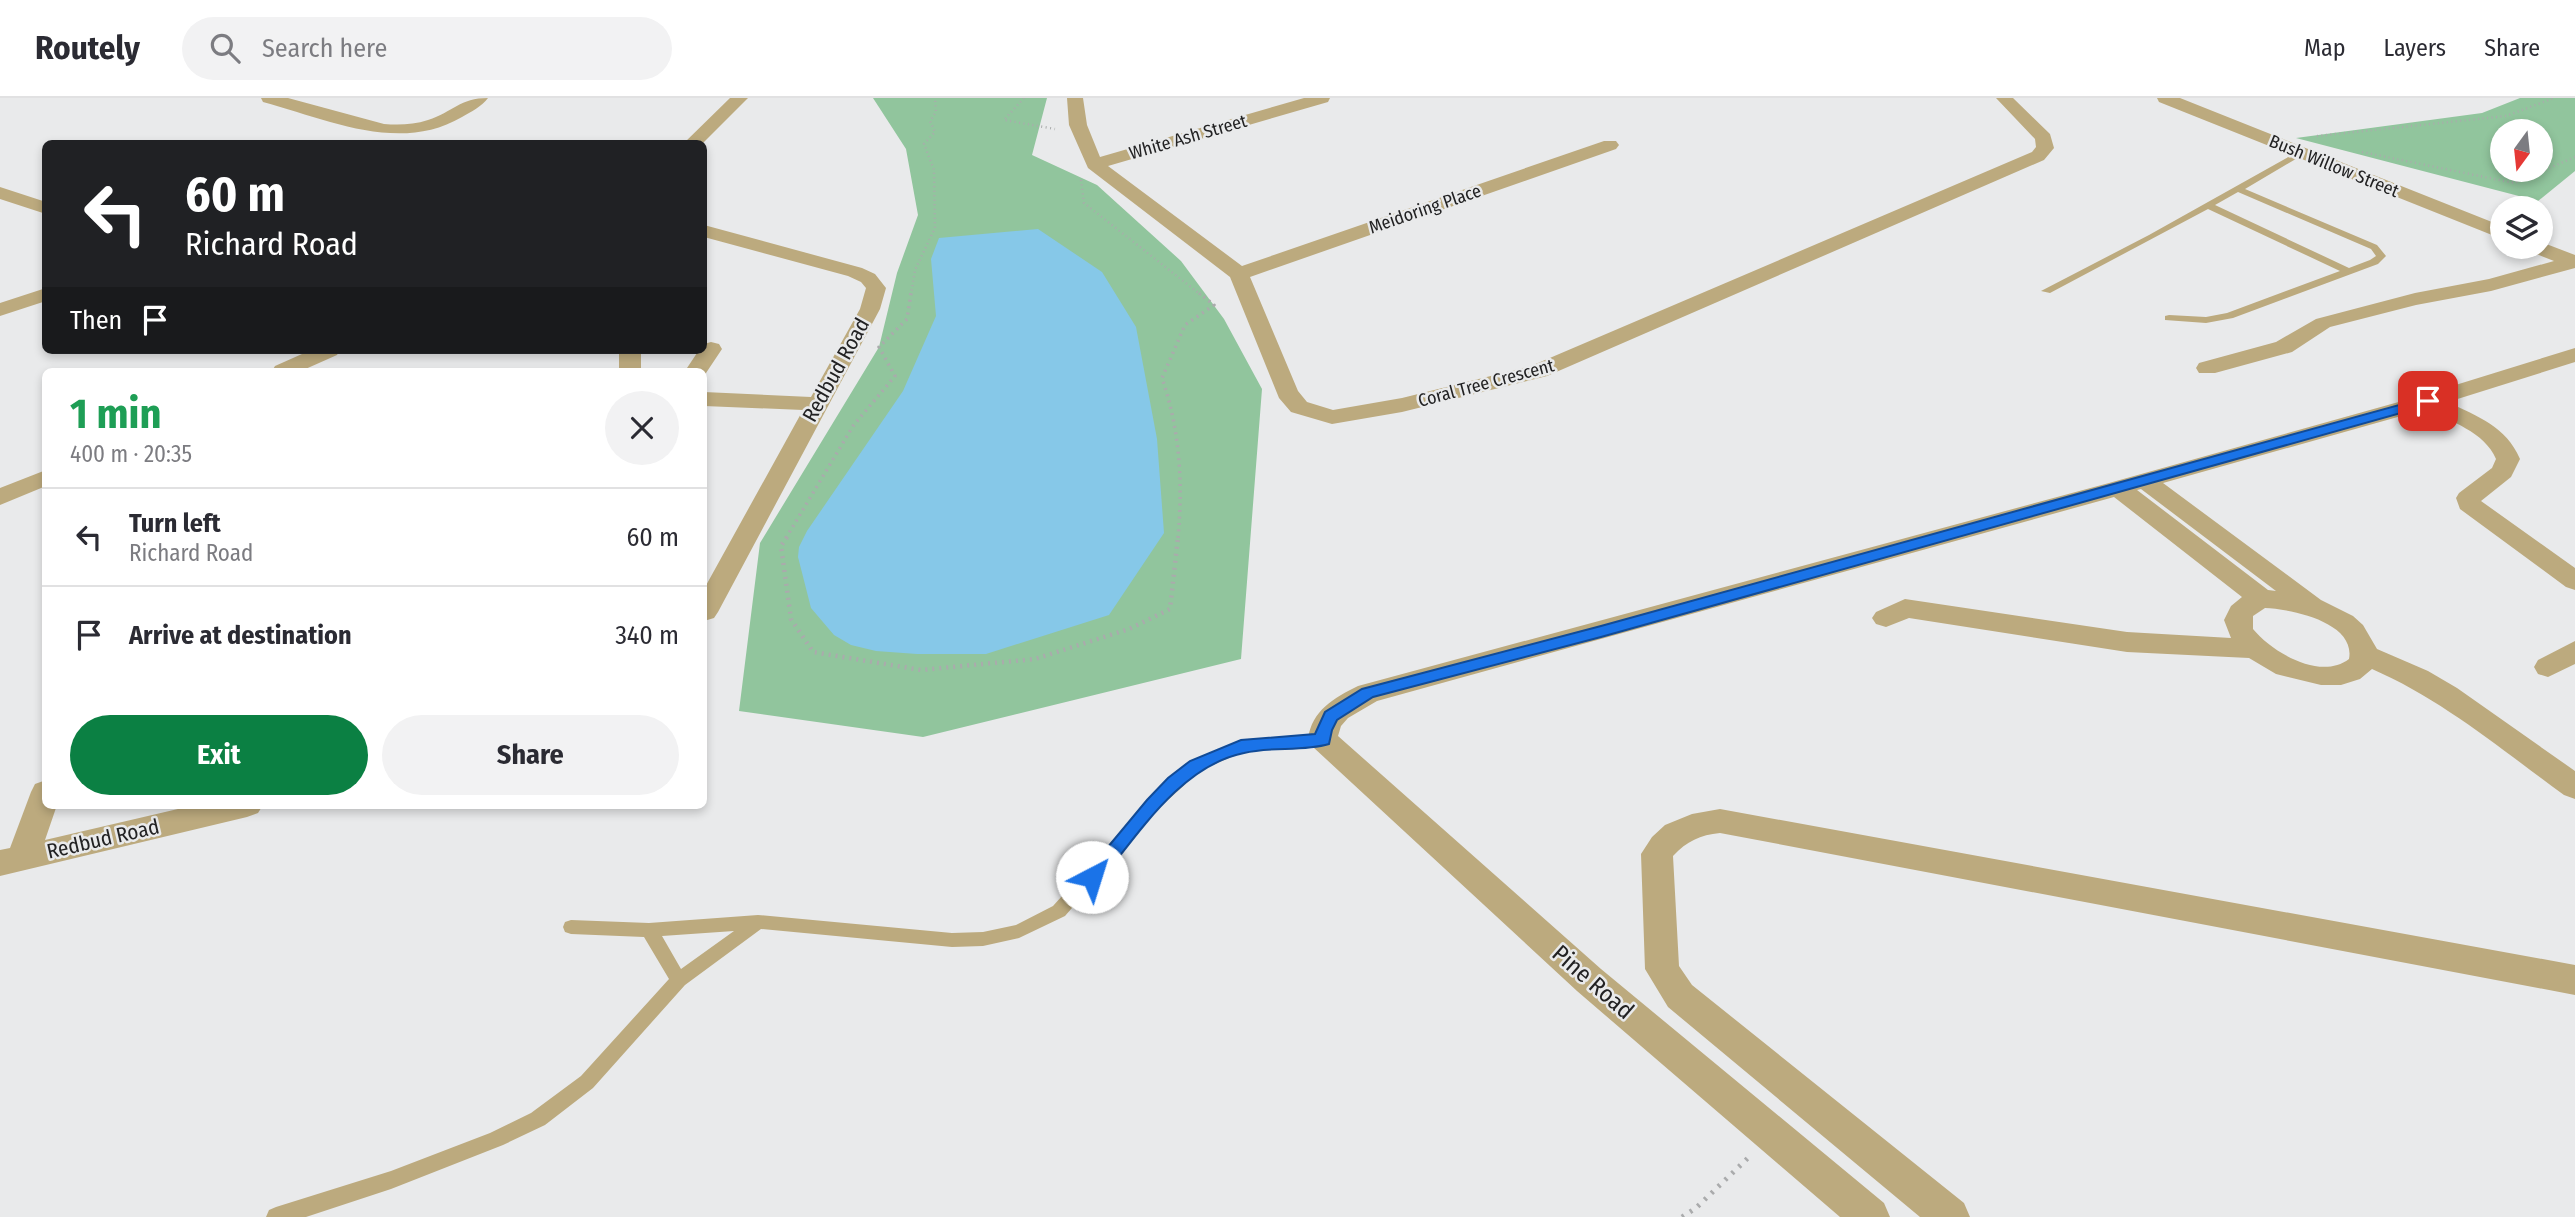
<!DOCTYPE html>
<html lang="en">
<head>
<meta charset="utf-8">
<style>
	:root { --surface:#fff; --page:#f2f2f3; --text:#2b2b33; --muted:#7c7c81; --line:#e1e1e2; --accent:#0b8043 }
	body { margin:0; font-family:"Fira Sans Condensed",sans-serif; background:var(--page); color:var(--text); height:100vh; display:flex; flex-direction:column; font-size:26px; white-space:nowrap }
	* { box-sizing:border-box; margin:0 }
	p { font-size:23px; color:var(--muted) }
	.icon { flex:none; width:38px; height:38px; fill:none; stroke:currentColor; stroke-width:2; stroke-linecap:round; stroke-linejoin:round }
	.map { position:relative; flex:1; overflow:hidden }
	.drawer { position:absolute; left:42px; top:270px; width:665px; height:441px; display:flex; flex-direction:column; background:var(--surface); border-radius:10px; box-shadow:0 4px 10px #0003 }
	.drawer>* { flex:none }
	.guide { position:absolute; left:42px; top:42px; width:665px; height:214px; border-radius:10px; box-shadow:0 4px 10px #0003; background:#202124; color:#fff; overflow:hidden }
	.needle { width:46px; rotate:195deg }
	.fabs { position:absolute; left:2490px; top:21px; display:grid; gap:14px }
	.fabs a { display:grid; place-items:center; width:63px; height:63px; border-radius:50%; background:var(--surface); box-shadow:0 4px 10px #0003; font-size:35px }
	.pin { position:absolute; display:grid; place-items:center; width:60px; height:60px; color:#fff; margin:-30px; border-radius:14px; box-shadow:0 4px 10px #0006 }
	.me { position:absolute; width:77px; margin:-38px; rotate:40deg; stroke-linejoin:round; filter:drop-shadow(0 0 5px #0008) }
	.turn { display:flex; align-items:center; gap:24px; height:147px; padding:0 28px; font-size:32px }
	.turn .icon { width:91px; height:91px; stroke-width:2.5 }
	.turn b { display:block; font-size:49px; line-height:60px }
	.then { display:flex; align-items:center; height:66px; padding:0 28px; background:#0003; gap:14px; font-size:26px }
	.round { display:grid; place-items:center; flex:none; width:74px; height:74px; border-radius:37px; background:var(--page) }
	.headline { display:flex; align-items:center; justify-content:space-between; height:119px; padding:0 28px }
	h1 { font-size:42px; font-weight:700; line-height:52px; color:#1e9e55 }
	.primary-button { display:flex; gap:14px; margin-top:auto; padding:14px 28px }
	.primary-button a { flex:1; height:80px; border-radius:42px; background:var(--accent); color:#fff; font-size:28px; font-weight:700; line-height:80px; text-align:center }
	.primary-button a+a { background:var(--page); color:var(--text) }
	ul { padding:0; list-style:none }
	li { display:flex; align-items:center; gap:21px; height:98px; padding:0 28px; border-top:2px solid var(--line) }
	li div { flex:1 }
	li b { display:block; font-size:26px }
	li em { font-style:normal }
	header { display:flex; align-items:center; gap:42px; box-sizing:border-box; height:98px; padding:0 35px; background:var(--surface); border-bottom:2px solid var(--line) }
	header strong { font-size:33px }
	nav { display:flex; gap:38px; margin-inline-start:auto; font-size:24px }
	.search { width:490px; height:63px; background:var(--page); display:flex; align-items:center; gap:18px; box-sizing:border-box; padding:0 24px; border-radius:38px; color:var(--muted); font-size:26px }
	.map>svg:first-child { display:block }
	.green { fill:#91c59d; fill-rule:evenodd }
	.water { fill:#86c8e8 }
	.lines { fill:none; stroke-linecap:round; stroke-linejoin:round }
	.path-far3 { stroke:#aaabac; stroke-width:2.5; stroke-dasharray:1 3.5; stroke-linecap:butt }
	.path-far2 { stroke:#aaabac; stroke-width:3.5; stroke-dasharray:2 4.5; stroke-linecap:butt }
	.path-far1 { stroke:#aaabac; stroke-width:4.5; stroke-dasharray:2 5; stroke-linecap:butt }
	.path { stroke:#aaabac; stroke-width:5; stroke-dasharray:2.5 7; stroke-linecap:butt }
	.lane { fill:#bcaa7e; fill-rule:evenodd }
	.street { fill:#bcaa7e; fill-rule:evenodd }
	.route { fill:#1a73e8; stroke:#114b97; stroke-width:2 }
	.labels { text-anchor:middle; stroke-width:5; stroke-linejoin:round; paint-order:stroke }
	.far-street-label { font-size:18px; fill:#222223; stroke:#e9eaeb }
	.street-label { font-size:21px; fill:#222223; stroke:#e9eaeb }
	.near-street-label { font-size:24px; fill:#222223; stroke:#e9eaeb }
</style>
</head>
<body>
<header>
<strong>Routely</strong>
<div class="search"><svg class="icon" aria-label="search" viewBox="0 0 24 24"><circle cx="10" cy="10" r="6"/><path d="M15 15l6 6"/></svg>Search here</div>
<nav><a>Map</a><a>Layers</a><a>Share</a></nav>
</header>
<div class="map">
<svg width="2575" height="1119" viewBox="0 0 2575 1119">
	<rect width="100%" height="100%" fill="#e9eaeb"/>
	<path class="green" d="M873,0H1047L1032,57L1097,87L1181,163L1224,221L1262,291L1241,561L923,639L739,613L760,445L879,249L897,175L918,117L906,51Z
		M2520,0H2575V73L2538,103L2296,40L2482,15ZM2502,33H2541V72H2502Z"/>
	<path class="water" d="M1038,131L1102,174L1136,229L1157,341L1164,435L1109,517L986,556H917L876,553L851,547L834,537L811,510L798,459L799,449L807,433L903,293L936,218L931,161L939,140Z"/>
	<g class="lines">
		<path class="path-far3" d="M1024,0L1004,22L1055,31
			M2317,38L2506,18L2554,0
			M2362,54L2514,85L2575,59
			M1081,82L1084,105L1201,197
			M911,197L915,172L935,130L934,72L924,46L935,34L930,23L936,14L935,0"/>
		<path class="path-far2" d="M786,440L853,328L895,278L879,249L907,221L911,195
			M1178,440C1183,384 1180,333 1162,280L1185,227L1214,207L1199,195"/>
		<path class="path-far1" d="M787,439L781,448L791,521L813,554L921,572L1035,561L1129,531L1170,511L1178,439"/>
		<path class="path" d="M1682,1119L1696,1110L1749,1059"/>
		<path class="lane" d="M2299,53L2306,55L2245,91L2377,147L2386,158L2378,166L2233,220L2206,225L2165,222V218L2169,217L2206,219L2227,215L2340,173L2208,111L2050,195L2041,193L2149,137ZM2238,94L2371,151L2376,158L2370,162L2349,170L2215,107Z
			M1323,636L1328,637L1330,641L1328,645L1243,654L1201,672L1158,711L1065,818L1019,840L983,848L952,849L761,831L685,887L593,990L545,1027L503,1047L391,1091L306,1119H266L269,1112L276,1109L391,1073L490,1035L531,1015L581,978L669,881L644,839L571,836L565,834L563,829L565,824L571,822L649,825L758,817L952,835L983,834L1016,827L1053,808L1148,703L1191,664L1241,643ZM734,833L681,871L662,838Z"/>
		<path class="street" d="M261,0H288L384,26C398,27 413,27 428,22C453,14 460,0 488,0C482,8 471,14 462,19C399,56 327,21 263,4Z
			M730,0H748L702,46H683Z
			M1067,0H1083L1087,27L1100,59L1304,0H1330L1328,4L1108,68L1242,168L1604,43H1616L1619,47L1616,51L1250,179L1298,293L1307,304L1333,312L1402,300L1531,268L2032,54L2036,49L2035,41L1996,0H2013L2050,36L2054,50L2044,62L1547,278L1402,314L1332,326L1291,314L1279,300L1230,179L1088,70L1069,27Z
			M2157,0H2180L2502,128V141L2159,4Z
			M0,89L46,104V116L0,101Z
			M704,127L862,170L875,176L886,190L880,211L718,514L714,520L704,523V491L803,312L704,308V294L811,299L860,211L866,190L861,184L848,178L704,139Z
			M2541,144L2575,157V170L2491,193L2416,207L2330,229L2292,254L2215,275H2199L2196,270L2199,265L2276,244L2316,221L2415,195L2489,181L2554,163L2529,153L2526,149H2541Z
			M46,190V203L0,218V205Z
			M711,244L719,246L722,251L704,278V273H685L699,252H704V246Z
			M2575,250V264L2448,304C2478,319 2506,328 2520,361L2511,379L2481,403L2575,470V492L2566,489L2460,411L2456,400L2459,395L2492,370L2496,361C2485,334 2450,323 2426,311L2163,385L2321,502L2353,518L2363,527L2377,551L2428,573L2457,590L2575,673V701L2564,697C2502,652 2443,602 2372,571L2360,581L2341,587H2321L2276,576L2249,560L2127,554L1909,520L1886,529L1876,526L1872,520L1876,514L1905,501L2127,534L2231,540L2224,522L2231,508L2242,499L2114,399L1377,603L1348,620L1341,628L1338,638L1601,871L1884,1105L1890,1119H1840L1577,893L1313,649L1308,641C1312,612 1334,600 1358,588L2109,385L2420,298ZM2141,391L2276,493L2268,492L2137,392ZM2265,510C2291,511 2356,524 2349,561C2320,583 2272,554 2253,531V518Z
			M311,252H340L337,257L301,273H272L275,268Z
			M619,252H641V273H619Z
			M46,372V388L0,407V390Z
			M2575,543V566L2548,579L2538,576L2534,569L2538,562Z
			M46,682V707H57L45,742L195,707H263L258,715L247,719L0,778V752L10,750L31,694L35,686Z
			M1720,711L2575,867V897L1720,735C1700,737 1687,743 1673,758L1679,868L1692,887L1964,1105L1970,1119H1920L1668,909L1645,871L1641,756L1652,739L1665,727L1692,716Z"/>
	</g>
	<path class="route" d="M2428,299L2434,303L2433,306L1601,539L1373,599L1337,622L1332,632L1329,646C1302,654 1272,648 1244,655C1180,668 1138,737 1099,784L1092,786L1085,784L1083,779L1147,702L1168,680L1190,663L1241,642L1315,636L1325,614L1362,591L1601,528Z"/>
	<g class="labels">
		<g class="far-street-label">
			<text transform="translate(1188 39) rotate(-16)" y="6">White Ash Street</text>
			<text transform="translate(2334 68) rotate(22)" y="6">Bush Willow Street</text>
			<text transform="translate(1425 111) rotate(-19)" y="6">Meidoring Place</text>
			<text transform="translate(1486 285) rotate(-15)" y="6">Coral Tree Crescent</text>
		</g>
		<g class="street-label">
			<text transform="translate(836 272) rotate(-61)" y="7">Redbud Road</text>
			<text transform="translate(103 741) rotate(-13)" y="7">Redbud Road</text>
		</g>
		<g class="near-street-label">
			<text transform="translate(1593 884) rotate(41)" y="8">Pine Road</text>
		</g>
	</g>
</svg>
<div class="fabs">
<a><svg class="needle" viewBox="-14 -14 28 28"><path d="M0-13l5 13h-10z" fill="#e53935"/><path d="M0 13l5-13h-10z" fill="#7c7c81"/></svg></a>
<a><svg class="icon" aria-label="layers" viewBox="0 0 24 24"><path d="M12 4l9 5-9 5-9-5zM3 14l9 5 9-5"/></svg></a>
</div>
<div class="pin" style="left:2428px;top:303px;background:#d93025"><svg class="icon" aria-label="arrive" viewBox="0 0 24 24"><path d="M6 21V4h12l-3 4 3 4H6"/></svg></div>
<svg class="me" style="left:1092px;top:779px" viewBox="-20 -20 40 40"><circle r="19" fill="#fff"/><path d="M0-13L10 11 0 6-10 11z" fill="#1a73e8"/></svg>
<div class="guide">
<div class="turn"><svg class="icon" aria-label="left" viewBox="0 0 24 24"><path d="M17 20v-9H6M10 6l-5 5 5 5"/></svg><div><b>60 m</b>Richard Road</div></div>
<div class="then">Then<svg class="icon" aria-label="arrive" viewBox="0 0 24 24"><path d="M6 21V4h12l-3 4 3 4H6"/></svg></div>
</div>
<section class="drawer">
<div class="headline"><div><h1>1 min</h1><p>400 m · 20:35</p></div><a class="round"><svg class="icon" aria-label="close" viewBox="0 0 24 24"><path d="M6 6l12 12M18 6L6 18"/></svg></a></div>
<ul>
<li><svg class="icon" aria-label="left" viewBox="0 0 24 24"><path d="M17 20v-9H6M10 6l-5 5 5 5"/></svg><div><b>Turn left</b><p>Richard Road</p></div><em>60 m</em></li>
<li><svg class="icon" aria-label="arrive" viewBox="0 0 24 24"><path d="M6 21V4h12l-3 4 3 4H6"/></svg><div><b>Arrive at destination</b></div><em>340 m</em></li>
</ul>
<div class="primary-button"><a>Exit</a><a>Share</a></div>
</section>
</div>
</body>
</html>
